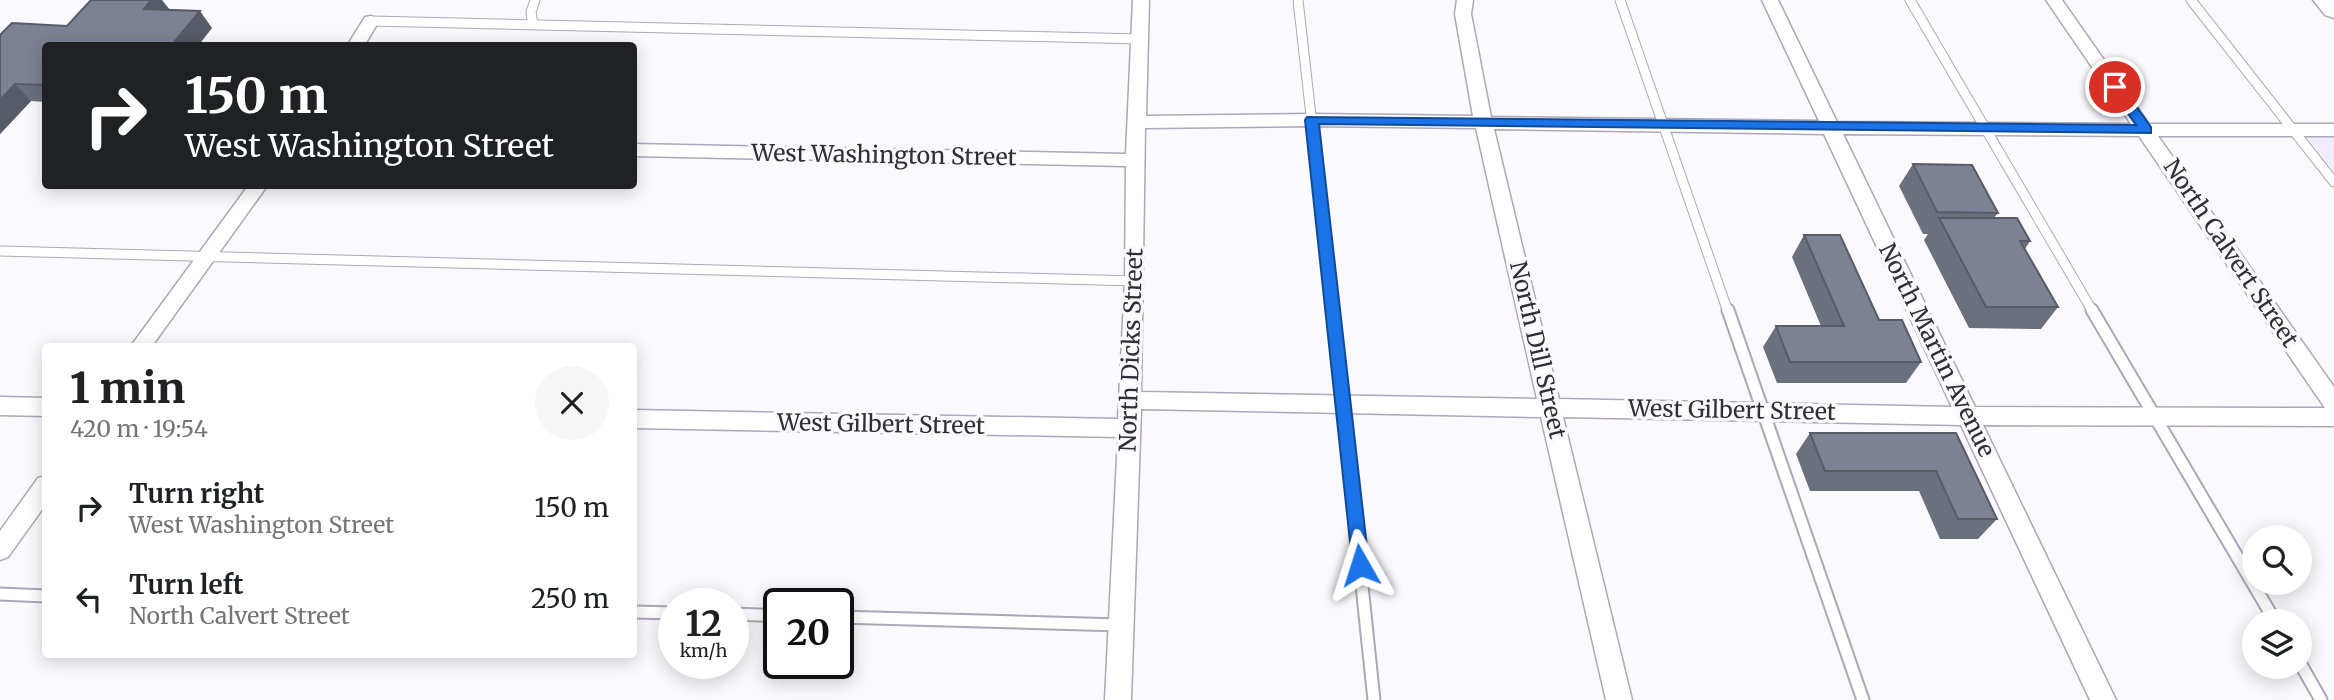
<!DOCTYPE html>
<html lang="en">
<head>
<meta charset="utf-8">
<style>
	:root { --surface:#fff; --page:#f6f6f6; --text:#202124; --muted:#757577 }
	body { margin:0; font-family:Merriweather,serif; background:var(--page); color:var(--text); height:100vh; display:flex; flex-direction:column; font-size:26px; white-space:nowrap }
	* { box-sizing:border-box; margin:0 }
	p { font-size:23px; color:var(--muted) }
	.icon { flex:none; width:38px; height:38px; fill:none; stroke:currentColor; stroke-width:2; stroke-linecap:round; stroke-linejoin:round }
	.map { position:relative; flex:1; overflow:hidden }
	.sheet { position:absolute; left:42px; top:343px; width:595px; height:315px; display:flex; flex-direction:column; background:var(--surface); border-radius:7px; box-shadow:0 4px 18px #0003 }
	.sheet>* { flex:none }
	.top-card { position:absolute; left:42px; top:42px; width:595px; height:147px; border-radius:7px; box-shadow:0 4px 18px #0003; background:#202124; color:#fff; overflow:hidden }
	.buttons { position:absolute; left:2242px; top:525px; display:grid; gap:14px }
	.buttons a { display:grid; place-items:center; width:70px; height:70px; border-radius:50%; background:var(--surface); box-shadow:0 4px 18px #0003; font-size:35px }
	.speed { position:absolute; left:658px; top:588px; display:flex; gap:14px; font-size:35px; font-weight:700; text-align:center }
	.speed>* { display:grid; place-content:center; width:91px; height:91px; border-radius:50%; background:var(--surface); box-shadow:0 4px 18px #0003; line-height:1 }
	.speed small { font-size:18px; font-weight:400 }
	.speed .limit { border:4px solid #111; border-radius:10px; background:#fff; color:#111 }
	.pin { position:absolute; display:grid; place-items:center; width:60px; height:60px; color:#fff; margin:-30px; border:4px solid #fff; border-radius:50%; box-shadow:0 2px 7px #0007 }
	.me { position:absolute; width:77px; margin:-38px; rotate:354deg; stroke-linejoin:round; filter:drop-shadow(0 0 5px #0008) }
	.turn { display:flex; align-items:center; gap:24px; height:147px; padding:0 28px; font-size:32px }
	.turn .icon { width:91px; height:91px; stroke-width:2.5 }
	.turn b { display:block; font-size:49px; line-height:60px }
	.round { display:grid; place-items:center; flex:none; width:74px; height:74px; border-radius:37px; background:var(--page) }
	.head { display:flex; align-items:center; justify-content:space-between; height:119px; padding:0 28px }
	h1 { font-size:42px; font-weight:800; line-height:52px }
	ul { padding:0; list-style:none }
	li { display:flex; align-items:center; gap:21px; height:91px; padding:0 28px }
	li div { flex:1 }
	li b { display:block; font-size:26px }
	li em { font-style:normal }
	.map>svg:first-child { display:block }
	.built { fill:#f1ecfc }
	.lines { fill:none; stroke-linecap:round; stroke-linejoin:round }
	.service-far1-casing { stroke:#ada7b9; stroke-width:11 }
	.service-casing { stroke:#ada7b9; stroke-width:15 }
	.minor-casing { stroke:#ada7b9; stroke-width:3 }
	.secondary-casing { stroke:#ada7b9; stroke-width:3 }
	.service-far1 { stroke:#fff; stroke-width:9 }
	.service { stroke:#fff; stroke-width:11 }
	.minor { fill:#fff; fill-rule:evenodd }
	.secondary { fill:#fff; fill-rule:evenodd }
	.wall { fill:#6b707e }
	.shaded-wall { fill:#575b67 }
	.building { fill:#7c8293; stroke:#575b67; stroke-width:2 }
	.route { fill:#1a73e8; stroke:#114b97; stroke-width:2 }
	.labels { text-anchor:middle; stroke-width:7; stroke-linejoin:round; paint-order:stroke }
	.street-label { font-size:23px; fill:#312f36; stroke:#faf9fd }
</style>
</head>
<body>
<div class="map">
<svg width="2334" height="700" viewBox="0 0 2334 700">
	<rect width="100%" height="100%" fill="#faf9fd"/>
	<path class="built" d="M2306,136H2334V171Z"/>
	<g class="lines">
		<g class="service-far1-casing">
			<path id="service-far1" d="M1298,0L1333,312
				M1620,0L1728,312
				M1910,0L2093,312
				M2191,0L2334,182
				M371,21L1140,39
				M533,25L531,12L535,0
				M0,251L1135,281"/>
		</g>
		<g class="service-casing">
			<path id="service" d="M1333,310L1374,700
				M1728,310L1863,700
				M2092,310L2275,621
				M0,594L46,596
				M634,612L674,613
				M733,614L779,616
				M838,617L1120,625
				M2300,663L2321,700"/>
		</g>
		<g class="minor-casing">
			<path id="minor" d="M1133,0H1149L1146,116L1312,114L1473,116L1455,14L1457,0H1473L1471,14L1491,117L1819,121L1762,0H1778L1837,122L2131,124L2046,0H2062L2149,124H2334V136H2158L2334,387V426L1983,425L2116,700H2090L1961,425L1563,417L1632,700H1606L1541,417L1141,409L1131,700H1105L1118,437L634,428V410L1118,419L1125,281L1126,166L634,156V144L1126,154ZM1312,126L1476,128L1537,399L1141,392L1145,128ZM1494,129L1824,134L1952,407L1559,399ZM1843,134L2139,136L2325,408L1975,407Z
				M371,16L379,21L364,46H347L365,17Z
				M248,186H267L152,346H131Z
				M0,397L46,398V416L0,415Z
				M46,476V504L8,557L0,560V531L38,478Z"/>
		</g>
		<g class="secondary-casing">
			<path id="secondary" d="M2313,0H2334V18L2325,15Z"/>
		</g>
		<use href="#service-far1" class="service-far1"/>
		<use href="#service" class="service"/>
		<use href="#minor" class="minor"/>
		<use href="#secondary" class="secondary"/>
	</g>
	<path class="wall" d="M169,10L212,28L46,46V102L31,101L0,134V35Z
		M1913,164L1998,213L1994,218L2030,241L2025,249L2058,307L2041,329L1969,328L1924,240L1928,234H1923L1899,186Z
		M1804,235L1879,320L1921,362L1906,383H1777L1763,347L1776,326H1821L1792,257Z
		M1810,433H1956L1997,519L1978,539H1940L1919,491H1810L1796,454Z"/>
	<path class="shaded-wall" d="M151,0H162L170,10L144,9Z
		M200,11L212,28L198,46H171Z
		M15,84L31,101L0,134V100Z"/>
	<path class="building" d="M91,0H151L144,9L200,11L171,46H46V85L15,84L0,100V35L12,23L67,26Z
		M1913,164L1972,165L1998,213L1937,212Z
		M1939,218H2017L2030,241H2020L2058,307H1986Z
		M1804,235H1840L1879,320H1902L1921,362H1790L1776,326H1844Z
		M1810,433H1956L1997,519H1958L1936,471H1825Z"/>
	<path class="route" d="M2115,83L2120,84L2151,127V133L1319,124L1369,565L1366,570L1360,573L1353,570L1305,120L1307,117L2136,125L2109,87Z"/>
	<g class="labels">
		<g class="street-label">
			<text transform="translate(884 155) rotate(1)" y="8">West Washington Street</text>
			<text transform="translate(2231 253) rotate(56)" y="8">North Calvert Street</text>
			<text transform="translate(1131 350) rotate(-88)" y="8">North Dicks Street</text>
			<text transform="translate(1538 350) rotate(77)" y="8">North Dill Street</text>
			<text transform="translate(1937 350) rotate(64)" y="8">North Martin Avenue</text>
			<text transform="translate(1732 410) rotate(1)" y="8">West Gilbert Street</text>
			<text transform="translate(881 424) rotate(1)" y="8">West Gilbert Street</text>
		</g>
	</g>
</svg>
<div class="buttons">
<a><svg class="icon" aria-label="search" viewBox="0 0 24 24"><circle cx="10" cy="10" r="6"/><path d="M15 15l6 6"/></svg></a>
<a><svg class="icon" aria-label="layers" viewBox="0 0 24 24"><path d="M12 4l9 5-9 5-9-5zM3 14l9 5 9-5"/></svg></a>
</div>
<div class="speed"><div>12<small>km/h</small></div><div class="limit">20</div></div>
<div class="pin" style="left:2115px;top:87px;background:#d93025"><svg class="icon" aria-label="arrive" viewBox="0 0 24 24"><path d="M6 21V4h12l-3 4 3 4H6"/></svg></div>
<svg class="me" style="left:1360px;top:565px" viewBox="-20 -20 40 40"><path d="M0-17L14 15 0 8-14 15z" fill="#1a73e8" stroke="#fff" stroke-width="4"/></svg>
<div class="top-card">
<div class="turn"><svg class="icon" aria-label="right" viewBox="0 0 24 24"><path d="M7 20v-9h11M14 6l5 5-5 5"/></svg><div><b>150 m</b>West Washington Street</div></div>
</div>
<section class="sheet">
<div class="head"><div><h1>1 min</h1><p>420 m · 19:54</p></div><a class="round"><svg class="icon" aria-label="close" viewBox="0 0 24 24"><path d="M6 6l12 12M18 6L6 18"/></svg></a></div>
<ul>
<li><svg class="icon" aria-label="right" viewBox="0 0 24 24"><path d="M7 20v-9h11M14 6l5 5-5 5"/></svg><div><b>Turn right</b><p>West Washington Street</p></div><em>150 m</em></li>
<li><svg class="icon" aria-label="left" viewBox="0 0 24 24"><path d="M17 20v-9H6M10 6l-5 5 5 5"/></svg><div><b>Turn left</b><p>North Calvert Street</p></div><em>250 m</em></li>
</ul>
</section>
</div>
</body>
</html>
